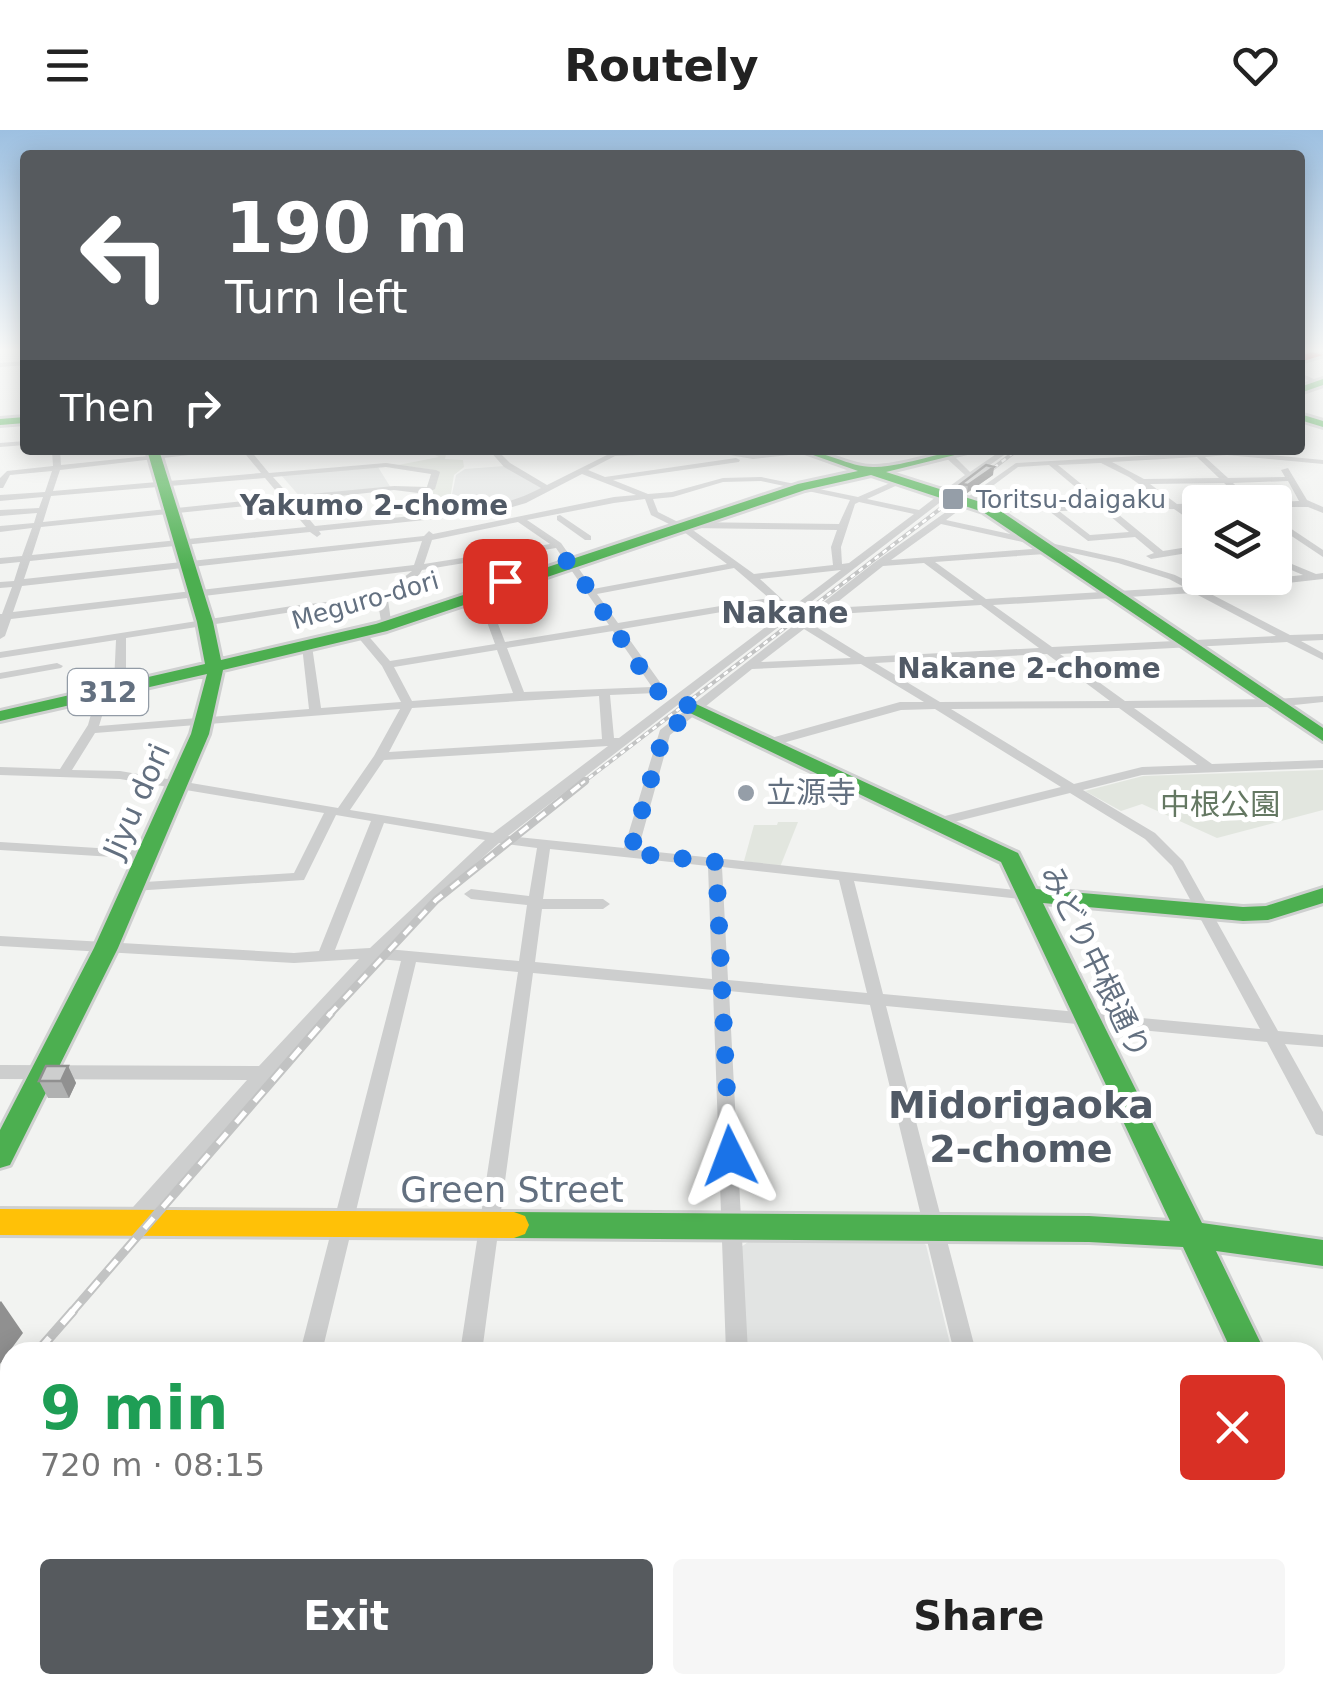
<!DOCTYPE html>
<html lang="en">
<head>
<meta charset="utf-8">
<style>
	:root { --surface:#fff; --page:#f6f6f6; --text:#222; --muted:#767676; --accent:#565a5e }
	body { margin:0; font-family:"DejaVu Sans","Noto Sans JP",sans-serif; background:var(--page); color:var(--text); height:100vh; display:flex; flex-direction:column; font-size:38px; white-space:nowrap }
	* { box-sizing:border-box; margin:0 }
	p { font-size:32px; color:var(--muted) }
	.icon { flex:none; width:55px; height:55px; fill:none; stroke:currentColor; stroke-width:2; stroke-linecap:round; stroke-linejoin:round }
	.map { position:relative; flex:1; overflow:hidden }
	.sheet { position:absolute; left:0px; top:1212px; width:1325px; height:352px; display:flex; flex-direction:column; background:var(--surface); border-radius:30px 30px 0 0; box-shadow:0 5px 25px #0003 }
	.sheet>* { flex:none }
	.banner { position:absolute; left:20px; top:20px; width:1285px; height:305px; border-radius:10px; box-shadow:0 5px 25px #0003; background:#565a5e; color:#fff; overflow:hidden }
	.buttons { position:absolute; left:1182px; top:355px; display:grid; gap:20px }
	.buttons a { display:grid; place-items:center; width:110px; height:110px; border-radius:10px; background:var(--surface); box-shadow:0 5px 25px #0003; font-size:50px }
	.pin { position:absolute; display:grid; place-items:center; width:85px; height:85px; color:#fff; margin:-42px; border-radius:20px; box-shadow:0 5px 15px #0006 }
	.me { position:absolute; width:110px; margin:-55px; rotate:357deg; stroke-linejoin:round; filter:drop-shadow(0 0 8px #0008) }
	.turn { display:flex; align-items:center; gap:35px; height:210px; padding:0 40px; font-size:45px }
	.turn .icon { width:130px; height:130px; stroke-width:2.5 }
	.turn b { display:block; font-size:70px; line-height:85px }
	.then { display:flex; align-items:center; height:95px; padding:0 40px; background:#0003; gap:20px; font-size:38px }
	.round { display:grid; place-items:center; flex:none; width:105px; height:105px; border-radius:10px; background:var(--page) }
	.head { display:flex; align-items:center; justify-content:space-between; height:170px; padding:0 40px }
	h1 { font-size:60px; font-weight:600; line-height:75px; color:#1e9e55 }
	.primary-button { display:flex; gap:20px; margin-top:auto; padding:20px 40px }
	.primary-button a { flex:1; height:115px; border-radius:10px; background:var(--accent); color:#fff; font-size:40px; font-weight:600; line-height:115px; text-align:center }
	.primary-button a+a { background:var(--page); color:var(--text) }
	header { display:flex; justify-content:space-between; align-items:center; height:130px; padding:0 40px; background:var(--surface); font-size:45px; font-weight:600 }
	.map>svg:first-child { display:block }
	.built { fill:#e2e4e3 }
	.green { fill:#e2e6df }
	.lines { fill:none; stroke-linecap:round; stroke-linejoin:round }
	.fast-casing { stroke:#cfd0d0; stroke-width:6 }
	.slow-casing { stroke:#cfd0d0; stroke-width:6 }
	.jam-casing { stroke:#cfd0d0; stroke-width:6 }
	.street { fill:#cdcece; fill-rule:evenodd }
	.fast { fill:#4caf50; fill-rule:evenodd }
	.slow { fill:#ffc107; fill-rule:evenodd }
	.jam { fill:#c62828; fill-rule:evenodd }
	.rail-far3-casing { stroke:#c2c3c3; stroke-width:4 }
	.rail-far2-casing { stroke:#c2c3c3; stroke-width:8 }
	.rail-far1-casing { stroke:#c2c3c3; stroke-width:9 }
	.rail-casing { stroke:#c2c3c3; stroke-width:10 }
	.rail-far3 { stroke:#fff; stroke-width:2.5; stroke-dasharray:5; stroke-linecap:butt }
	.rail-far2 { stroke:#fff; stroke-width:4; stroke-dasharray:11; stroke-linecap:butt }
	.rail-far1 { stroke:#fff; stroke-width:5; stroke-dasharray:14; stroke-linecap:butt }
	.rail { stroke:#fff; stroke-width:6; stroke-dasharray:19; stroke-linecap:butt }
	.wall { fill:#b0b1b1 }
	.shaded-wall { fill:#909090 }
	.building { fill:#cdcece; stroke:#909090; stroke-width:2.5 }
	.route { stroke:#1a73e8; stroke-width:18; stroke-dasharray:0 32.4 }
	.poi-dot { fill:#959ea8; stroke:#fff; stroke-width:4 }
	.labels { text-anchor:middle; stroke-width:10; stroke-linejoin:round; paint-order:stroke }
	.far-poi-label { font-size:25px; fill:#637080; stroke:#fff; text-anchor:start }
	.far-street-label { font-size:25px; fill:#637080; stroke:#fff }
	.far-neighbourhood-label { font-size:28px; font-weight:bold; fill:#515a66; stroke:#fff }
	.shield { fill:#fff; stroke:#929ba6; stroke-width:2.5 }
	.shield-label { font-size:28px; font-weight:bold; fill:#637080 }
	.far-quarter-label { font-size:30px; font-weight:bold; fill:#515a66; stroke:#fff }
	.poi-label { font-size:30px; fill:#637080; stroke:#fff; text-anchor:start }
	.street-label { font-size:30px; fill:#637080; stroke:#fff }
	.park-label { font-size:30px; fill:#647862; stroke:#fff }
	.near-street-label { font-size:35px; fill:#637080; stroke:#fff }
	.near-neighbourhood-label { font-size:38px; font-weight:bold; fill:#515a66; stroke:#fff }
</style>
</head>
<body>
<header><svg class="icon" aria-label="menu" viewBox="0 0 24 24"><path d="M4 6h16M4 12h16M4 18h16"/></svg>Routely<svg class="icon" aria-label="heart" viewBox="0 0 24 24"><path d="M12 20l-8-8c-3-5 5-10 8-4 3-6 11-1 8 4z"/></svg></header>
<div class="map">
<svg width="1323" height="1564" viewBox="0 0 1323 1564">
	<rect width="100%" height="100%" fill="#f2f3f1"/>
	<path class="built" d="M505,336L542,358L509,374L492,367L450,374L456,345L465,339Z
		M378,337L391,358L301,368L281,345Z
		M751,1110H919L926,1115L952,1222H745L741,1117Z"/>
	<path class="green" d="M425,320H485L484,324H446L445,329L463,330L464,337L454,345L448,382L428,386L425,362L433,340L398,335L439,327Z
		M1323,640V680L1217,708L1142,674L1121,681L1085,661L1143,646Z
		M778,692H798L780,737L744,731L754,695H777Z"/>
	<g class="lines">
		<g class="fast-casing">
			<path id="fast" d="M1323,249V255L1300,263V257Z
				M1300,284L1323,291V297L1300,290Z
				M25,287V293L0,295V289Z
				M147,320H159L213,492L221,530L376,494L798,354L858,341L799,320C825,320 850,338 875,337C909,336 940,320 975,320L886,342L993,376L1323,598V611L983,382L871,345L805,360L387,501L223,540L209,604L118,818L10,1035L0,1038V1000L94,818L191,604L207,544L0,591V581L205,534L197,492Z
				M696,574L1018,723L1036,759L1243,777L1266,776L1323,758V773L1268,790L1243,791L1043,773L1202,1093L1323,1110V1136L1216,1121L1265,1222H1232L1183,1117L1089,1112L514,1108L503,1104L499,1095L503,1086L514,1082L1089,1086L1170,1091L1001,732L690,583L687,579Z
				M1315,1341L1323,1344V1393L1315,1390Z"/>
		</g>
		<g class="slow-casing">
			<path id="slow" d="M0,1079L514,1082L525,1086L529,1095L525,1104L514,1108L0,1105Z"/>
		</g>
		<g class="jam-casing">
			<path id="jam" d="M1312,222L1323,225L1300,232V226Z"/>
		</g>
		<path class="street" d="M25,231V235L0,237V233Z
			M1300,243L1323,253V257L1300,247Z
			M25,311V315L0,317V313Z
			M52,320H60L61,335L206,320H232L60,340L53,361L261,343L242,320H250L269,343L386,333L436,340L440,342L435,359L426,363L430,384C469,380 505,377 541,358L504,337L489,320H497L510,333L547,355L613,322L726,320L753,325L833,320L753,329L712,322L615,326L588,340L605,347L736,328L740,330L739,332L613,350L648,364L672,362L723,348L761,347L858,367L899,349L903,351L902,353L867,369L919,380L941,363H947V367L508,706L624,718L660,600L875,432L963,370L970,372L946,390L1123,429L1175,445L1197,456L1303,445L1275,433V427L1316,444L1323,443V449L1207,462L1290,505L1323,504V510L1301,511L1323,523V530L1287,512L1060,524L1125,571L1275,569L1323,566V572L1275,577L1134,578L1212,634L1323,630V638L1142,645L1083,660L1155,703L1183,731L1278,901L1323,905V917L1285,914L1323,982V1006L1316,1004L1267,912L886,876L976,1222H954L870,875L729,861L748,1222H726L713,860L533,843L482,1222H460L518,842L416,832L322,1222H300L401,831L378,829L312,900L139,1098L132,1101L125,1098L122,1092L125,1086L247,950L0,949V935L259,936L359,829L294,833L0,816V806L294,823L319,821L371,691L336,685L304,750L133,761L126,756L128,753L294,743L324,683L120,649L0,645V637L60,639L88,595L97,563L103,560L109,563L99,596L309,579L302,516L307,513L312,516L321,578L401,572L382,536L357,506V502H365L390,531L495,514L479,470L473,466L478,463L488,468L505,512L609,495L556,418L422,440L419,445L388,470L391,491L386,494L381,491L378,473L292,482L126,508V553L120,556L114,553L116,510L0,528V522L292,476L380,466L412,441L11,489L5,506L0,509V484H2L12,457L0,458V452L14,451L20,432L0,434V428L22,426L32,398L0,402V396L34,393L37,383L0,386V380L39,378L43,367L0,371V365L45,362L52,341L10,345L3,358H0V348L7,341L53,336ZM386,337L431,344L427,357L394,356L290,366L273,347ZM582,344L636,365L614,367L433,404L429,401L424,406L24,449L30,431L310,402L317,407L321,404L319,401L492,383L526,373ZM265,348L281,367L43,392L51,366ZM761,351L850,370L839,394L689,392L680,395V399L727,434L593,459L561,413L527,390L614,373L645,369L651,385L675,397L679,394L678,392L658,382L653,369L673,367L723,352ZM394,360L418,363L421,385L315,396L294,371ZM285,372L306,397L32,425L41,397ZM859,372L914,384L849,433L842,434L841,417L855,374ZM518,392L550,414L424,434L432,410ZM941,394L1118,433L1169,449L1184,457L986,469L935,432L1045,424L1050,421L1045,418L891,430ZM690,398L837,400L831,417L833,435L754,444ZM422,411L414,435L13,482L22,456ZM924,433L974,470L830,478L883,436ZM734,438L769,468L618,493L597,464ZM841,440L619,608H614L610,565L656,563L661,565L667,562L622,499L775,473L785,476V472L760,449ZM1194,463L1276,506L1052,517L993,475ZM981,475L1039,518L865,527L810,493L821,485ZM804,499L851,528L761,532ZM613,501L652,557L524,562L507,518ZM497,520L513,563L412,571L394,537ZM1047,524L1110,571L940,572L875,533ZM861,534L924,572H900L764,610V616H772L901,580L935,579L1061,657L933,689L931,692L933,695L938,696L1070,663L1145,709L1172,736L1260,899L883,864L854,751L1029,770L1036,765L1034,762L638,720L670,605L752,539ZM599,566L602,609L389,622L412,578ZM1119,578L1197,635L1142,637L1074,654L951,579ZM400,579L374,626L338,678L120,641L72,640L95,603ZM608,616L493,703L350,680L384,630ZM384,693L485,710L370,818L335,820ZM499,713L537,718L529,766L471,759L464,764L471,769L527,775L519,831L387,819L448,758ZM550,719L708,736L712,849L535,832L542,779H603L610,774L603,769H543ZM722,737L839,750L867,863L728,850Z
			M1002,320H1011L955,360H934L930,358L934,356H950L965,345L944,326V322H950L970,342Z
			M1227,321L1323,330V334L1227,325L1205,327L1228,348L1285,347L1281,340L1288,338L1307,370L1323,377V383L1308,377H1275V372H1272L1299,371L1288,351L1233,353L1253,372H1245L1224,353L1150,354L1177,374L1200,373V379H1184L1200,390V397L1174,379L1113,380L1163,421L1200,415V421L1151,429L1146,426L1154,423L1135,407L1088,411L1049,381L988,382L985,378L977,379L976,377L981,372L969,366L1016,333ZM1197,327L1219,348L1144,349L1112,332ZM1101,333L1129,347L1167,374L1107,375L1058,335ZM1049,335L1097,375L985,377L991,372L979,366L1018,337ZM1103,380L1129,402L1090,405L1059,381Z
			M560,385L591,406V410H585L557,390V386Z
			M1275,388L1323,420V427L1275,395Z
			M57,533L63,536L61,538L0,549V543Z
			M0,712L146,721L153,725L146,729L0,720Z
			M1315,1421H1323V1447H1315Z
			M0,1423H10V1449H0Z
			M215,1555H243L241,1564H213Z
			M408,1555H436L435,1564H407Z
			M738,1555H766L767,1564H739Z
			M1035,1555H1063L1065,1564H1037Z"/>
		<use href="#fast" class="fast"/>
		<use href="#slow" class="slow"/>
		<use href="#jam" class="jam"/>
		<g class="rail-far3-casing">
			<path id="rail-far3" d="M581,654L1017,320"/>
		</g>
		<g class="rail-far2-casing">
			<path id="rail-far2" d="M329,885L436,770L585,651"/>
		</g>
		<g class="rail-far1-casing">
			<path id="rail-far1" d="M71,1183L331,883"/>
		</g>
		<g class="rail-casing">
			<path id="rail" d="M37,1222L73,1181
				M0,1276L10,1264"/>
		</g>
		<use href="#rail-far3" class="rail-far3"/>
		<use href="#rail-far2" class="rail-far2"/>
		<use href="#rail-far1" class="rail-far1"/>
		<use href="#rail" class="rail"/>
	</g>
	<path class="wall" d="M993,345L967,363L960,361L961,354Z
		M68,936L76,953L69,968H48L39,951Z
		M1315,1438L1323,1458V1512L1320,1515H1315Z
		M785,1555H904L905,1564H786Z
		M926,1555H1046L1048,1564H928Z
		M1067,1555H1273L1275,1564H1069Z"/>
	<path class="shaded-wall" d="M994,337L993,345L967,363L968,355Z
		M68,936L76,953L69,968L61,951Z
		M1,1171L23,1203L0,1234V1172Z"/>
	<path class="building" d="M986,335L994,337L968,355L961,354Z
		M46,936H68L61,951H39Z
		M1315,1438L1323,1458V1497H1315Z
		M790,1555H904L905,1564H791Z
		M937,1555H1046L1048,1564H939Z
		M1083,1555H1273L1276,1563L1084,1561Z"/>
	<linearGradient id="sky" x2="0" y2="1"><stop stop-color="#9dc0e1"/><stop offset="0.5" stop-color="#f9faf9"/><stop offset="1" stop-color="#f9faf9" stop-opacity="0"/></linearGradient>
	<rect width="1323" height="441" fill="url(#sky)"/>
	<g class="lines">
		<path class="route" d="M505,451L569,430L655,560L696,579L664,603L630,723L716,732L730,1026"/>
	</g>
	<g class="poi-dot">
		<rect x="941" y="357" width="24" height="24" rx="5"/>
		<circle cx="746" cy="663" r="10"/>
	</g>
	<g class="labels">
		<g class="far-poi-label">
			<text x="976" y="378">Toritsu-daigaku</text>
		</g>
		<g class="far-street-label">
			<text transform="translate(365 470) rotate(-16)" y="9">Meguro-dori</text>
		</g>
		<g class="far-neighbourhood-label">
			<text x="374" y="385">Yakumo 2-chome</text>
			<text x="1029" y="548">Nakane 2-chome</text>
		</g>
		<rect class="shield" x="68" y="539" width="80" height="46" rx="8"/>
		<g class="shield-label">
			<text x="108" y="572">312</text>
		</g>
		<g class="far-quarter-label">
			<text x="785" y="493">Nakane</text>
		</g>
		<g class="poi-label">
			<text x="766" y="673">立源寺</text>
		</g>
		<g class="street-label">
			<text transform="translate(137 671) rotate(-66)" y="10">Jiyu dori</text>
			<text transform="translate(1095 832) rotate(64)" y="10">みどり中根通り</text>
		</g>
		<g class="park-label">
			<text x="1220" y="685">中根公園</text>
		</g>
		<g class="near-street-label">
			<text x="512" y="1072">Green Street</text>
		</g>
		<g class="near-neighbourhood-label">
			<text x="1021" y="988">Midorigaoka<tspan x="1021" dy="44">2-chome</tspan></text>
		</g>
	</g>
</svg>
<div class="buttons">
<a><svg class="icon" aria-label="layers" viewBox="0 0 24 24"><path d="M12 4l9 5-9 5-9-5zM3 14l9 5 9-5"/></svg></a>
</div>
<div class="pin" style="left:505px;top:451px;background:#d93025"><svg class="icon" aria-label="arrive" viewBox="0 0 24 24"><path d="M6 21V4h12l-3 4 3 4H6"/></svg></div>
<svg class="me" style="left:730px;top:1026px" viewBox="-20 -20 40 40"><path d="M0-17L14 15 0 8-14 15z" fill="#1a73e8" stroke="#fff" stroke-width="4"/></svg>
<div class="banner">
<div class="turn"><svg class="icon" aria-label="left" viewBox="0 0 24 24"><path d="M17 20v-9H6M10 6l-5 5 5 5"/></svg><div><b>190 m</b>Turn left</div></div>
<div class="then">Then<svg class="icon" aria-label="right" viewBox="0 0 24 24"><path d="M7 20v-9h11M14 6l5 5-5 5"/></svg></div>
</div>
<section class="sheet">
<div class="head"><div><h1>9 min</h1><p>720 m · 08:15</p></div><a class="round" style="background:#d93025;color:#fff"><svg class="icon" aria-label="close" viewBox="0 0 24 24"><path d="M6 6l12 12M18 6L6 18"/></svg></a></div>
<div class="primary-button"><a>Exit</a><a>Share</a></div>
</section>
</div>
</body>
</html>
